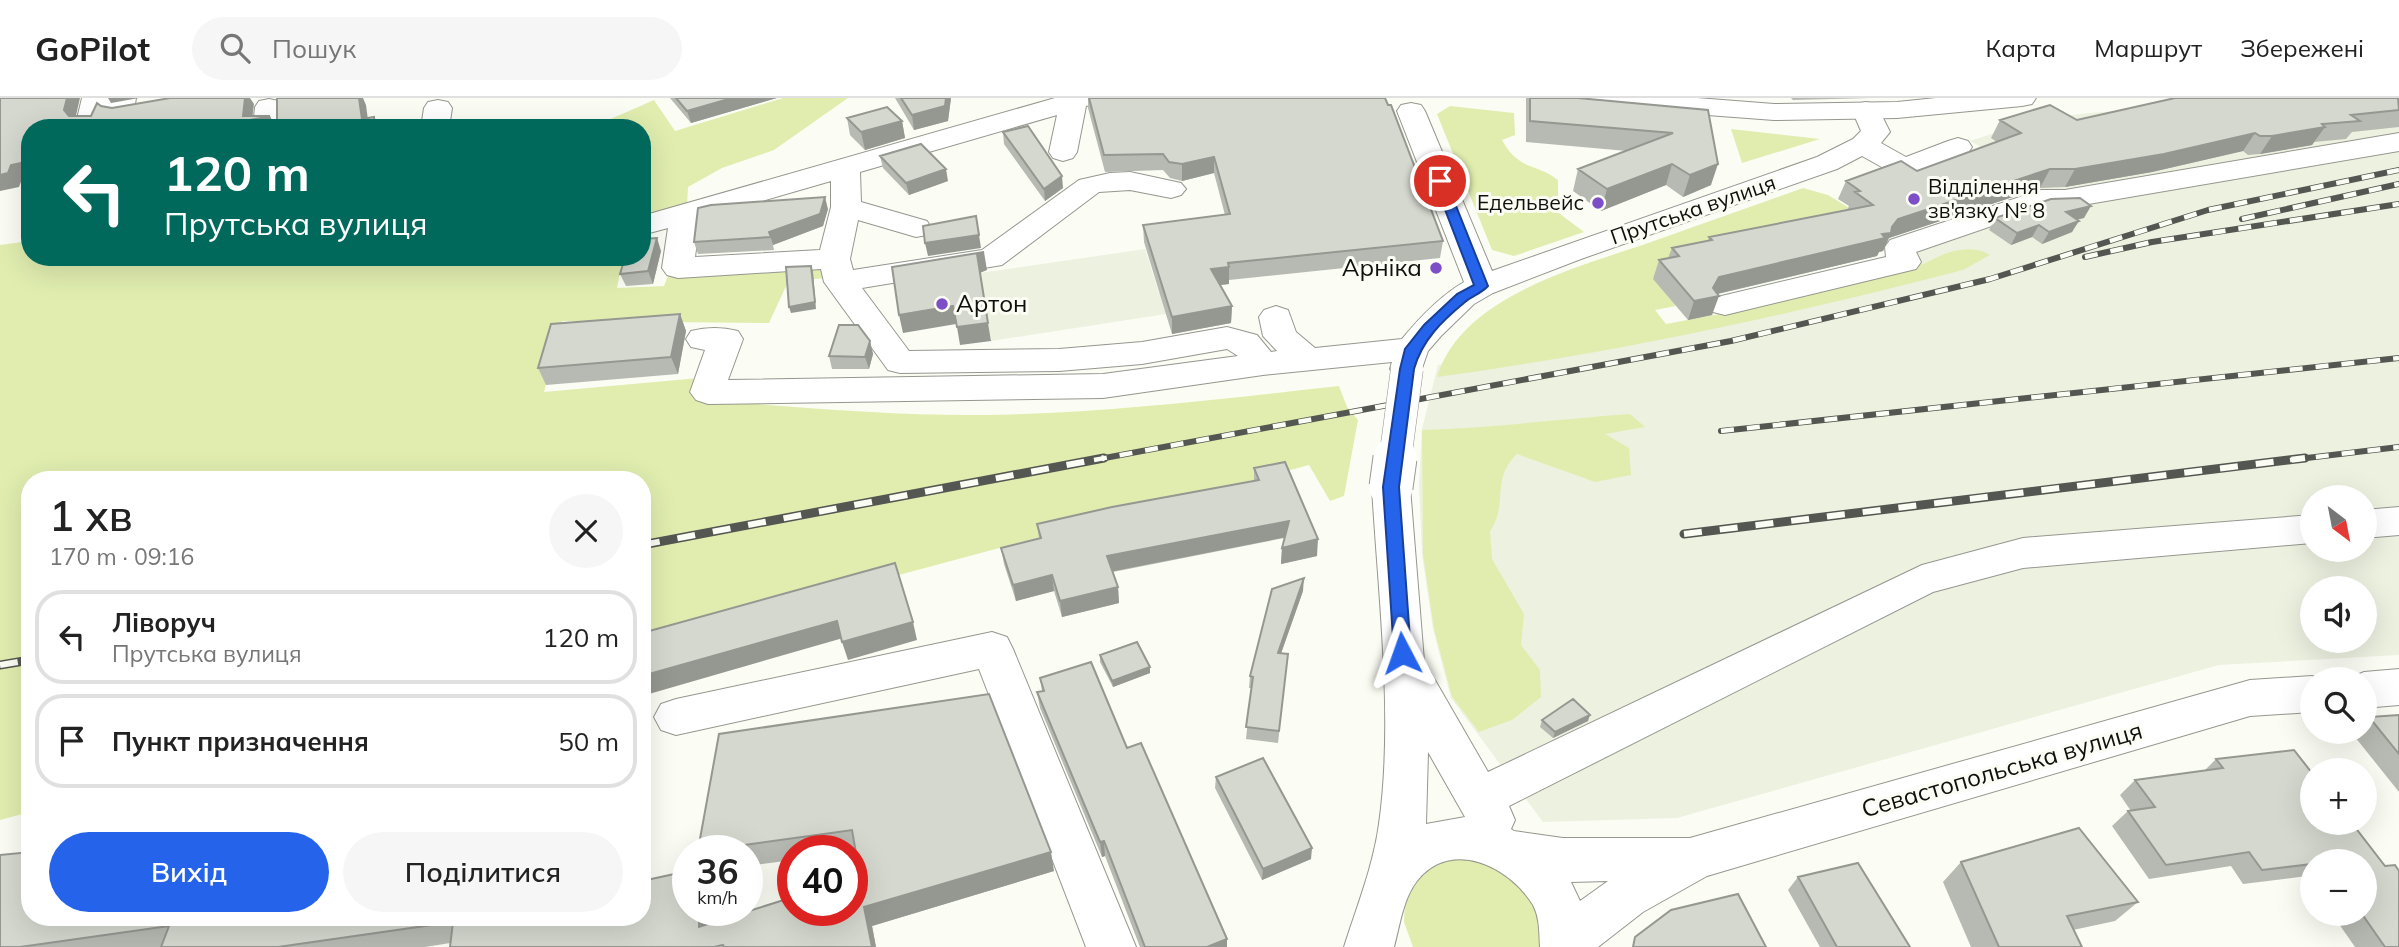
<!DOCTYPE html>
<html lang="uk">
<head>
<meta charset="utf-8">
<style>
	:root { --surface:#fff; --page:#f6f6f6; --text:#222; --muted:#767676; --line:#e0e0e0; --accent:#2563eb }
	body { margin:0; font-family:Mulish,sans-serif; background:var(--page); color:var(--text); height:100vh; display:flex; flex-direction:column; font-size:26px; white-space:nowrap }
	* { box-sizing:border-box; margin:0 }
	p { font-size:23px; color:var(--muted) }
	.icon { flex:none; width:38px; height:38px; fill:none; stroke:currentColor; stroke-width:2; stroke-linecap:round; stroke-linejoin:round }
	.map { position:relative; flex:1; overflow:hidden }
	.side { position:absolute; left:21px; top:373px; width:630px; height:455px; display:flex; flex-direction:column; background:var(--surface); border-radius:28px; box-shadow:0 7px 28px #0002 }
	.side>* { flex:none }
	.hud { position:absolute; left:21px; top:21px; width:630px; height:147px; border-radius:28px; box-shadow:0 7px 28px #0002; background:#00695c; color:#fff; overflow:hidden }
	.needle { width:46px; rotate:148deg }
	.buttons { position:absolute; left:2300px; top:387px; display:grid; gap:14px }
	.buttons a { display:grid; place-items:center; width:77px; height:77px; border-radius:50%; background:var(--surface); box-shadow:0 7px 28px #0002; font-size:35px }
	.speed { position:absolute; left:672px; top:737px; display:flex; gap:14px; font-size:35px; font-weight:700; text-align:center }
	.speed>* { display:grid; place-content:center; width:91px; height:91px; border-radius:50%; background:var(--surface); box-shadow:0 7px 28px #0002; line-height:1 }
	.speed small { font-size:18px; font-weight:400 }
	.speed .limit { border:10px solid #d22; background:#fff; color:#111 }
	.pin { position:absolute; display:grid; place-items:center; width:60px; height:60px; color:#fff; margin:-30px; border:4px solid #fff; border-radius:50%; box-shadow:0 2px 7px #0007 }
	.me { position:absolute; width:77px; margin:-38px; rotate:356deg; stroke-linejoin:round; filter:drop-shadow(0 0 5px #0008) }
	.turn { display:flex; align-items:center; gap:24px; height:147px; padding:0 28px; font-size:32px }
	.turn .icon { width:91px; height:91px; stroke-width:2.5 }
	.turn b { display:block; font-size:49px; line-height:60px }
	.round { display:grid; place-items:center; flex:none; width:74px; height:74px; border-radius:37px; background:var(--page) }
	.headline { display:flex; align-items:center; justify-content:space-between; height:119px; padding:0 28px }
	h1 { font-size:42px; font-weight:600; line-height:52px }
	.button { display:flex; gap:14px; margin-top:auto; padding:14px 28px }
	.button a { flex:1; height:80px; border-radius:42px; background:var(--accent); color:#fff; font-size:28px; font-weight:600; line-height:80px; text-align:center }
	.button a+a { background:var(--page); color:var(--text) }
	ul { padding:0; list-style:none }
	li { display:flex; align-items:center; gap:21px; height:94px; margin:0 14px 10px; padding:0 14px; border:4px solid var(--line); border-radius:28px }
	li div { flex:1 }
	li b { display:block; font-size:26px }
	li em { font-style:normal }
	header { display:flex; align-items:center; gap:42px; box-sizing:border-box; height:98px; padding:0 35px; background:var(--surface); border-bottom:2px solid var(--line) }
	header strong { font-size:33px }
	nav { display:flex; gap:38px; margin-inline-start:auto; font-size:24px }
	.search { width:490px; height:63px; background:var(--page); display:flex; align-items:center; gap:18px; box-sizing:border-box; padding:0 24px; border-radius:38px; color:var(--muted); font-size:26px }
	.map>svg:first-child { display:block }
	.built { fill:#edf1e0; fill-rule:evenodd }
	.green { fill:#e0edaf }
	.lines { fill:none; stroke-linecap:round; stroke-linejoin:round }
	.minor-casing { stroke:#95978f; stroke-width:2 }
	.major-casing { stroke:#95978f; stroke-width:2 }
	.minor { fill:#fff; fill-rule:evenodd }
	.major { fill:#fff; fill-rule:evenodd }
	.rail-far1-casing { stroke:#545651; stroke-width:6 }
	.rail-casing { stroke:#545651; stroke-width:9 }
	.rail-far1 { stroke:#fbfdf4; stroke-width:4.5; stroke-dasharray:13; stroke-linecap:butt }
	.rail { stroke:#fbfdf4; stroke-width:6; stroke-dasharray:18; stroke-linecap:butt }
	.minor-bridge-far1-casing { stroke:#95978f; stroke-width:33; stroke-linecap:butt }
	.minor-bridge-casing { stroke:#95978f; stroke-width:45; stroke-linecap:butt }
	.minor-bridge-far1 { stroke:#fff; stroke-width:32 }
	.minor-bridge { stroke:#fff; stroke-width:43 }
	.wall { fill:#b7bab2 }
	.shaded-wall { fill:#959791 }
	.building { fill:#d5d8cf; stroke:#959791; stroke-width:2 }
	.route { fill:#2563eb; stroke:#184099; stroke-width:2 }
	.poi-dot { fill:#7c4fc7; stroke:#fbfdf4; stroke-width:2.5 }
	.labels { text-anchor:middle; stroke-width:6; stroke-linejoin:round; paint-order:stroke }
	.far-poi-label { font-size:21px; fill:#0f100d; stroke:#fbfdf4; text-anchor:start }
	.far-street-label { font-size:21px; fill:#0f100d; stroke:#fbfdf4 }
	.poi-label { font-size:24px; fill:#0f100d; stroke:#fbfdf4; text-anchor:end }
	.street-label { font-size:24px; fill:#0f100d; stroke:#fbfdf4 }
</style>
</head>
<body>
<header>
<strong>GoPilot</strong>
<div class="search"><svg class="icon" aria-label="search" viewBox="0 0 24 24"><circle cx="10" cy="10" r="6"/><path d="M15 15l6 6"/></svg>Пошук</div>
<nav><a>Карта</a><a>Маршрут</a><a>Збережені</a></nav>
</header>
<div class="map">
<svg width="2399" height="849" viewBox="0 0 2399 849">
	<rect width="100%" height="100%" fill="#fbfdf4"/>
	<path class="built" d="M2300,0L2399,1V557L2219,567L1677,720L1543,724L1451,600L1433,531L1422,457L1419,387L1422,331L1438,267L1667,229L1921,168L1913,153L2053,103L1984,62L1995,57L1970,43L2037,21L2089,15ZM2312,399H2364V452H2312ZM2312,490H2364V542H2312Z
		M1145,151L1159,195L1173,193L1179,214L991,243L980,175Z"/>
	<path class="green" d="M783,0H848L774,52L722,70L688,89L687,108L642,134V30H590L654,2L675,33Z
		M1450,8L1514,15L1515,37L1502,42C1519,73 1536,65 1558,82V101L1552,110L1584,134L1514,158L1492,152L1437,16Z
		M1731,31L1820,41L1742,65Z
		M1803,90L1828,97L1851,111L1653,180L1676,208L1655,212L1666,226L1735,213L1926,165C1944,154 1971,145 1990,157L1963,172C1790,217 1614,255 1437,279C1462,197 1580,169 1651,144C1702,126 1753,108 1803,90Z
		M30,143V159H623L617,190L664,188L669,175L828,163L825,180L788,184L769,225L562,223L544,294L699,280L705,302C796,309 894,318 985,317C1104,315 1221,301 1339,288L1347,309L1358,322L1344,398L1330,403L1309,367L642,546V382H30V714L0,722V147Z
		M1630,316L1645,329L1605,336L1629,350L1631,377L1595,384L1517,356C1490,382 1509,405 1490,433L1492,461L1524,516L1521,547L1540,572L1541,599L1512,622L1479,634L1452,599L1434,531L1423,456L1422,332C1492,330 1560,321 1630,316Z
		M1450,760L1491,763L1537,805L1541,849H1413L1404,824L1405,802L1422,773Z"/>
	<g class="lines">
		<g class="minor-casing">
			<path id="minor" d="M82,0H136L131,30H103L104,25L101,30H79L76,25Z
				M1055,0H1099L1095,6L1086,8L1077,54L1073,60L1063,63L1053,60L1049,54L1057,17L860,74L861,104L927,123L931,130L927,137L916,139L858,122L850,161L853,172L982,152L1079,82L1110,75L1130,74L1181,85L1186,91L1181,97L1171,100L1130,92L1099,94L1002,167L862,190L909,253L1059,251L1142,244L1227,229L1257,237L1271,254L1277,253L1263,238L1259,219L1264,212L1276,208L1288,212L1296,234L1315,250L1402,241C1420,219 1440,198 1464,184L1397,13L1401,7L1411,5L1421,7L1425,13L1492,173L1817,59L1853,41L1861,33L1852,12L1856,6L1866,4L1876,6L1890,34L1881,45L1906,59L1948,43L1958,40L1968,43L1972,49L1968,55L1904,79L1894,76L1862,58L1837,71L1581,161L1493,195L1474,206L1441,238L1428,253L1419,279L1407,282L1395,279L1390,271L1392,264L1263,277L1103,300L708,306L696,302L690,294L705,252L691,249L686,241L691,233C707,229 722,229 738,233L743,241L728,282L1103,276L1238,258L1227,251L1142,266L1059,273L900,275L888,272L824,184L821,171L678,180L667,177L662,170L668,130L642,137V118ZM831,83V109L820,152L695,159L700,121Z
				M269,1L279,3L283,9L281,30H253L255,9L259,3Z
				M438,2L448,4L452,10L449,30H421L424,10L428,4Z
				M2399,35V53L2065,110H2044L1916,154L1921,164L1916,171L1725,217L1713,214L1709,207L1713,200L1886,159L1885,149L1890,142L2041,92H2065Z
				M1391,375L1404,379L1410,389L1424,563L1488,674L1922,467L2023,440L2312,417V445L2023,470L1933,494L1509,708L1515,722L1511,731L1514,733L1563,740H1690L2250,582L2312,578L2320,581H2312V614L2250,618L1707,778L1643,814L1598,849H1540C1539,835 1540,820 1533,807C1509,768 1451,740 1417,783C1403,801 1400,827 1394,849H1344C1357,808 1373,769 1379,726C1394,620 1378,496 1372,389L1378,379ZM1428,654L1465,719L1426,726ZM1608,783L1580,803L1571,784Z
				M2399,409V437L2364,440V412Z
				M992,534L1007,539L1013,551L1136,849H1086L979,571L676,637L661,632L654,619L661,606L676,601Z
				M2399,571V607L2364,610V581H2348L2364,574Z"/>
		</g>
		<g class="major-casing">
			<path id="major" d="M1573,0H1697L1774,6L1897,4L1936,0H2036L2032,6L2022,8L1897,20L1774,22L1587,8L1577,6Z"/>
		</g>
		<use href="#minor" class="minor"/>
		<use href="#major" class="major"/>
		<g class="rail-far1-casing">
			<path id="rail-far1" d="M2242,121L2399,86
				M2085,159L2152,144L2399,106
				M1721,333L2399,260
				M1094,362L1731,243L1990,181L2208,112L2399,72
				M2290,362L2399,349"/>
		</g>
		<g class="rail-casing">
			<path id="rail" d="M1684,436L2305,360
				M642,447L1104,360
				M0,567L30,562"/>
		</g>
		<use href="#rail-far1" class="rail-far1"/>
		<use href="#rail" class="rail"/>
		<g class="minor-bridge-far1-casing">
			<path id="minor-bridge-far1" d="M1395,362L1407,271"/>
		</g>
		<g class="minor-bridge-casing">
			<path id="minor-bridge" d="M1391,389L1395,360"/>
		</g>
		<use href="#minor-bridge-far1" class="minor-bridge-far1"/>
		<use href="#minor-bridge" class="minor-bridge"/>
	</g>
	<path class="wall" d="M670,0H777L691,25Z
		M895,0H952H951L948,23L914,32Z
		M1088,0H1385L1443,143L1440,160L1229,182V186L1220,187L1232,208L1231,225L1172,236L1144,144L1143,127L1225,117L1214,75L1182,83L1170,80L1163,72L1105,74L1088,10Z
		M1526,0H1578L1708,12L1711,87L1683,99L1666,87L1601,113L1573,93L1578,71L1627,53L1526,44Z
		M1791,0H1871L1793,2Z
		M2399,1V29L2352,34L2346,41L2314,44L2312,47L2260,56L2248,57L2243,53L2152,74L2065,89L2040,90L1889,140L1883,153L1879,154L1877,158L1718,196L1712,217L1688,222L1653,181L1659,162L1668,160L1672,150L1708,143L1709,139L1847,112L1849,108L1838,101L1846,83L1917,73L1997,44L1991,40L2000,22H2077Z
		M847,20L902,23L905,40L865,52L850,37Z
		M1003,34L1063,90L1045,103L1004,46Z
		M880,58L948,83L909,97L883,70Z
		M828,111L823,128L773,147L774,152L698,156L694,144Z
		M1995,120H2084L2077,121L2072,134L2042,146L2032,139L2011,147L1989,132Z
		M661,153L653,186L626,188L620,176Z
		M680,216L686,233L678,276L546,287L538,270Z
		M870,243L873,256L869,271H832L829,258Z
		M1254,370L1317,458L1281,466L1282,450L1284,440L1113,474L1118,489L1119,505L1062,519L1054,493L1016,503L1004,466L1001,450L1039,440L1037,426L1254,383Z
		M1303,493L1281,555L1288,556L1278,645L1246,641L1251,590H1249L1250,578Z
		M1100,557L1150,575L1113,589L1100,564Z
		M1040,580L1127,650L1227,849H1140L1105,758L1102,759L1040,610L1037,594L1042,593Z
		M2399,617V694L2351,634H2364V623L2369,619Z
		M1542,622L1588,623L1553,640L1540,629Z
		M719,636L1054,773L872,828L876,849H450V845L425,849H0V757L688,812H711V825L860,778L855,753L793,752V762L747,768V752H698Z
		M2294,652L2312,675V724H2351L2385,768L2395,767L2399,773V849H2355L2332,816H2364V763H2312V786L2307,778L2243,786L2231,768L2149,781L2112,728L2128,713H2131L2120,697L2135,682L2204,673L2216,661Z
		M1216,679L1311,761L1262,782L1215,690Z
		M1961,764L2138,804L2115,823L2073,832L2082,849H1971L1943,784Z
		M1798,779L1910,849H1820L1788,792Z"/>
	<path class="shaded-wall" d="M67,0H80L74,26L64,12Z
		M108,0H139L111,5Z
		M241,0H250L254,6L252,22L270,18L276,30H210Z
		M359,0H363L366,7L369,30L362,21Z
		M732,0H777L691,25L687,13Z
		M946,0H952H951L948,23L914,32L912,17Z
		M374,19L380,30H375Z
		M902,23L905,40L865,52L861,34Z
		M2325,29L2312,47L2260,56L2272,38Z
		M2255,35L2243,53L2152,74L2065,89L2075,71Z
		M1214,59V75L1182,83V66Z
		M30,63V79L22,81L19,89L0,93V77L11,67Z
		M1672,66L1666,87L1601,113L1607,91Z
		M1718,66L1711,87L1683,99L1690,77Z
		M946,71L948,83L909,97L906,85Z
		M2050,71L2040,90L1889,140L1883,153L1879,154L1877,158L1712,197L1719,198L1712,217L1688,222L1694,203L1713,190L1719,179L1882,136L1892,129L1898,121Z
		M1062,78L1063,90L1045,103L1044,91Z
		M825,99L828,111L823,128L773,147L769,134Z
		M2091,108L2084,120L2059,126L2066,114Z
		M2079,123L2072,134L2042,146L2049,134Z
		M2039,127L2032,139L2011,147L2017,135Z
		M979,137L981,150L928,158L925,145Z
		M657,140L661,153L653,186L648,173Z
		M984,154L987,172L980,175L977,156Z
		M811,168L813,174L816,211L791,215L789,209Z
		M1229,169V186L1211,188V171Z
		M953,208L956,226L903,235L899,217Z
		M1232,208L1231,225L1172,236V219Z
		M680,216L686,233L678,276L671,259Z
		M988,225L991,243L960,247L957,229Z
		M870,243L873,256L869,271L865,259Z
		M1289,423L1287,439L1109,474L1107,458Z
		M1318,441L1317,458L1281,466L1282,450Z
		M1052,477L1054,493L1016,503L1013,487Z
		M1304,480L1303,493L1277,567L1278,555Z
		M1118,489L1119,505L1062,519L1060,503Z
		M837,523L843,540L642,598V578Z
		M913,524L917,542L848,562L842,544Z
		M1150,569V575L1113,589L1112,583Z
		M1590,617L1588,623L1553,640L1555,634Z
		M1104,743L1105,758L1102,759L1100,744Z
		M1312,750L1311,761L1262,782L1263,771Z
		M1051,754L1054,773L872,828L876,849H872L864,809Z
		M699,812H711V848L699,829Z
		M1227,841V849H1207Z"/>
	<path class="building" d="M0,0H67L64,12L69,18H91L97,5L101,8L112,10L170,0H245L243,18H270L210,30H30V63L11,67L8,75L0,77Z
		M277,0H359L362,21L374,19L375,30H277Z
		M676,0H732L687,13Z
		M901,0H946L945,8L912,17Z
		M1089,0H1385L1388,7H1391L1443,143L1228,165L1229,169L1211,171L1232,208L1172,219L1143,127L1230,116L1214,59L1182,66L1169,64L1163,56L1104,57Z
		M1530,0H1578L1708,12L1718,66L1690,77L1672,66L1607,91L1578,71L1673,35L1530,23Z
		M2175,0H2398L2399,12L2351,17L2360,23L2322,26L2325,29L2272,38H2260L2255,35L2164,56L2075,71H2050L1898,121L1892,129L1891,135L1882,136L1885,140L1719,179L1713,190L1719,198L1694,203L1659,162L1679,158L1672,150L1712,142L1709,139L1873,107L1855,94L1860,93L1846,83L1901,63L1917,73L2021,35L2000,22L2050,7L2077,22Z
		M887,9L902,23L861,34L847,20Z
		M1028,28L1062,78L1044,91L1003,34Z
		M921,46L946,71L906,85L880,58Z
		M825,99L820,116L769,134L771,139L694,144L698,110L711,107Z
		M2080,100L2091,108L2066,114L2079,123L2049,134L2039,127L2017,135L1995,120L2051,101Z
		M976,118L979,137L925,145L923,128Z
		M657,140L648,173L620,176L625,159H642V141Z
		M984,154L977,156L988,225L957,229L953,208L899,217L892,169Z
		M811,168L815,204L789,209L786,169Z
		M680,216L671,259L538,270L551,226Z
		M839,227H858L870,243L865,259L829,258Z
		M1285,364L1318,441L1282,450L1289,423L1107,458L1118,489L1060,503L1052,477L1013,487L1001,450L1041,440L1037,426L1112,409L1259,382L1254,370Z
		M895,465L913,524L842,544L837,523L642,578V535Z
		M1304,480L1278,555L1288,556L1279,633L1246,629L1253,579L1250,578L1272,491Z
		M1137,544L1150,569L1112,583L1100,557Z
		M1091,564L1127,650L1141,645L1227,841L1207,849H1145L1104,743L1100,744L1037,594L1044,593L1040,580Z
		M989,596L1051,754L864,809L872,849H724L723,847L714,849H450L453,824L278,849H161L169,828L20,849H0V757L30,754V819H642V783L688,773V812H699V829L793,799V812H852V780L860,778L852,732L709,752H698L719,636Z
		M1573,601L1590,617L1555,634L1542,622Z
		M2399,617V656L2369,619Z
		M2294,652L2312,675V724H2351L2385,768L2395,767L2399,773V849H2385L2362,816H2364V763H2312V766L2262,772L2249,754L2166,767L2128,713L2155,709L2135,682L2223,670L2216,661Z
		M1263,660L1312,750L1263,771L1216,679Z
		M2079,730L2138,804L2067,818L2082,849H1999L1961,764Z
		M1858,765L1910,849H1837L1798,779Z
		M1738,796L1766,849H1633L1635,839L1671,812Z"/>
	<path class="route" d="M1440,79L1446,83L1488,188C1482,195 1472,198 1465,204C1442,223 1422,242 1414,271L1399,389L1411,555L1409,560H1396L1394,555L1383,389L1400,271L1405,251L1424,227L1457,196L1474,187L1434,83Z"/>
	<g class="poi-dot">
		<circle cx="1914" cy="101" r="7"/>
		<circle cx="1598" cy="105" r="7"/>
		<circle cx="1436" cy="170" r="7"/>
		<circle cx="942" cy="206" r="7"/>
	</g>
	<g class="labels">
		<g class="far-poi-label">
			<text x="1928" y="96">Відділення<tspan x="1928" dy="24">зв'язку № 8</tspan></text>
			<text x="1584" y="112" text-anchor="end">Едельвейс</text>
		</g>
		<g class="far-street-label">
			<text transform="translate(1693 112) rotate(-19)" y="7">Прутська вулиця</text>
		</g>
		<g class="poi-label">
			<text x="1422" y="178">Арніка</text>
			<text x="956" y="214" text-anchor="start">Артон</text>
		</g>
		<g class="street-label">
			<text transform="translate(2002 672) rotate(-16)" y="8">Севастопольська вулиця</text>
		</g>
	</g>
</svg>
<div class="buttons">
<a><svg class="needle" viewBox="-14 -14 28 28"><path d="M0-13l5 13h-10z" fill="#e53935"/><path d="M0 13l5-13h-10z" fill="#767676"/></svg></a>
<a><svg class="icon" aria-label="sound" viewBox="0 0 24 24"><path d="M4 9h4l5-4v14l-5-4H4zM17 9q2 3 0 6"/></svg></a>
<a><svg class="icon" aria-label="search" viewBox="0 0 24 24"><circle cx="10" cy="10" r="6"/><path d="M15 15l6 6"/></svg></a>
<a>+</a>
<a>−</a>
</div>
<div class="speed"><div>36<small>km/h</small></div><div class="limit">40</div></div>
<div class="pin" style="left:1440px;top:83px;background:#d93025"><svg class="icon" aria-label="arrive" viewBox="0 0 24 24"><path d="M6 21V4h12l-3 4 3 4H6"/></svg></div>
<svg class="me" style="left:1402px;top:555px" viewBox="-20 -20 40 40"><path d="M0-17L14 15 0 8-14 15z" fill="#2563eb" stroke="#fff" stroke-width="4"/></svg>
<div class="hud">
<div class="turn"><svg class="icon" aria-label="left" viewBox="0 0 24 24"><path d="M17 20v-9H6M10 6l-5 5 5 5"/></svg><div><b>120 m</b>Прутська вулиця</div></div>
</div>
<section class="side">
<div class="headline"><div><h1>1 хв</h1><p>170 m · 09:16</p></div><a class="round"><svg class="icon" aria-label="close" viewBox="0 0 24 24"><path d="M6 6l12 12M18 6L6 18"/></svg></a></div>
<ul>
<li><svg class="icon" aria-label="left" viewBox="0 0 24 24"><path d="M17 20v-9H6M10 6l-5 5 5 5"/></svg><div><b>Ліворуч</b><p>Прутська вулиця</p></div><em>120 m</em></li>
<li><svg class="icon" aria-label="arrive" viewBox="0 0 24 24"><path d="M6 21V4h12l-3 4 3 4H6"/></svg><div><b>Пункт призначення</b></div><em>50 m</em></li>
</ul>
<div class="button"><a>Вихід</a><a>Поділитися</a></div>
</section>
</div>
</body>
</html>
